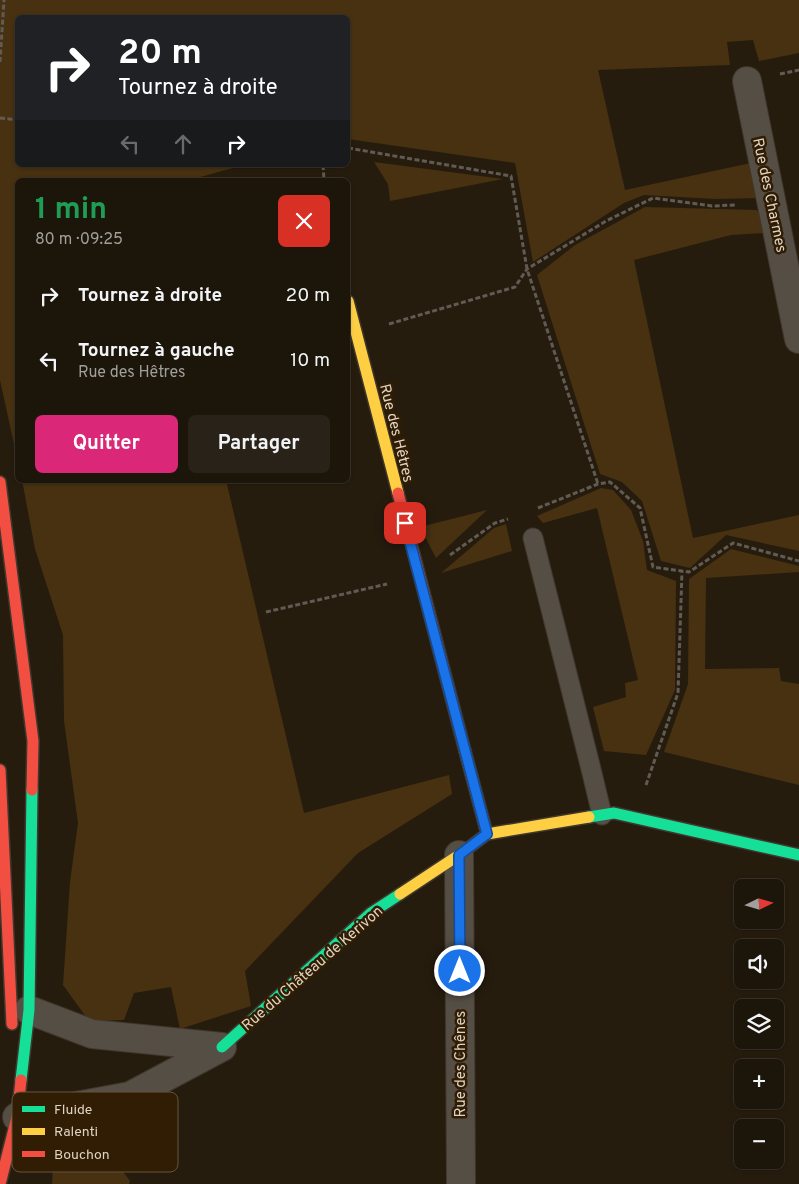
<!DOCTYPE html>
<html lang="fr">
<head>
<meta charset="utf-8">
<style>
	:root { --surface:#1c150a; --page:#292218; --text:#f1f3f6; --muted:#a09f9c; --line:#3a342b; --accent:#db2777 }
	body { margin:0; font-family:Overpass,sans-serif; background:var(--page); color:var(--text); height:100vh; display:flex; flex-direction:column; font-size:19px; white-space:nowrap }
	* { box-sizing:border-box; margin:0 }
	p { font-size:16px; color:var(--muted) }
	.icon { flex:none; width:28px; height:28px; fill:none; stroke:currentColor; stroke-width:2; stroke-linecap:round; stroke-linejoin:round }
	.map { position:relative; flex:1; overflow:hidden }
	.sheet { position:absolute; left:15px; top:178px; width:335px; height:305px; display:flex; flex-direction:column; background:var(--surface); border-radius:8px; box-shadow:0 1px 4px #0004,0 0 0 1px var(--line) }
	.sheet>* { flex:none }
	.top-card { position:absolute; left:15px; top:15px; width:335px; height:152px; border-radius:8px; box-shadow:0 1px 4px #0004,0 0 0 1px var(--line); background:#202124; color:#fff; overflow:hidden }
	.needle { width:32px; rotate:85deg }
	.buttons { position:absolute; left:734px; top:879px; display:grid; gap:10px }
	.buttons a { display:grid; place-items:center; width:50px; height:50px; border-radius:8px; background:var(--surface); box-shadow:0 1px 4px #0004,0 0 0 1px var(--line); font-size:25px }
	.pin { position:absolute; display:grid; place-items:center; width:42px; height:42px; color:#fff; margin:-21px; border-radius:10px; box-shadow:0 2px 8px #0006 }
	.me { position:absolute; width:55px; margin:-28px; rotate:0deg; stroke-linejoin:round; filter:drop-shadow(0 0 4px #0008) }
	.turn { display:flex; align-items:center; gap:18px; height:105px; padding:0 20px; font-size:22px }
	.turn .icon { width:65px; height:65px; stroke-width:2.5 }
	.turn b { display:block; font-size:35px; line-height:42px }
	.lanes { display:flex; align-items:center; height:48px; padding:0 20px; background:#0003; justify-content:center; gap:25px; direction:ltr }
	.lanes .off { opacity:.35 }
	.round { display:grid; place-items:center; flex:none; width:52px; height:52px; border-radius:8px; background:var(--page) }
	.head { display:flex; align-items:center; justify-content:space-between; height:85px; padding:0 20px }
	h1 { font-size:30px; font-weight:700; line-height:38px; color:#1e9e55 }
	.action { display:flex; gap:10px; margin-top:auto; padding:10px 20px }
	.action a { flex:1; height:58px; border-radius:8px; background:var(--accent); color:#fff; font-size:20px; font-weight:700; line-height:58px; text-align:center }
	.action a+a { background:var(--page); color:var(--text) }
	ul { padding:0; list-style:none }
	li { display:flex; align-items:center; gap:15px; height:65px; padding:0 20px }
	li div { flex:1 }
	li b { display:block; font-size:19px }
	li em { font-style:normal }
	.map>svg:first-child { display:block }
	.green { fill:#473111 }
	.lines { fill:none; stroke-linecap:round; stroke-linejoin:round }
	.lane-casing { stroke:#41382d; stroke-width:21 }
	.street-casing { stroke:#41382d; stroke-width:30 }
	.fast-casing { stroke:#41382d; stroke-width:14 }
	.slow-casing { stroke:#41382d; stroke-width:14 }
	.jam-casing { stroke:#41382d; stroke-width:14 }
	.path { stroke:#625b53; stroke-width:3; stroke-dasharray:5 2.5; stroke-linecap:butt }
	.lane { stroke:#554e45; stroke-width:19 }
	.street { stroke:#554e45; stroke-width:28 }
	.fast { stroke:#16e098; stroke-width:11 }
	.slow { stroke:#ffcf43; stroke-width:11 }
	.jam { stroke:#f24e42; stroke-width:11 }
	.route-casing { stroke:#114b97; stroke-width:12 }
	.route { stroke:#1a73e8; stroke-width:9 }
	.labels { text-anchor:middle; stroke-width:5; stroke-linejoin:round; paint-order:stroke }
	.street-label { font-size:15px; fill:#dfd3c4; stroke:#301d03 }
	.key { fill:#301d03; stroke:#65543d; stroke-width:1 }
	.key-label { font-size:14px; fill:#dfd3c4 }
</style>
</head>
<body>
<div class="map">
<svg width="799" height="1184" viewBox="0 0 799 1184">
	<rect width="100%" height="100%" fill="#261c0e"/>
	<path class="green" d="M0,0H799V53L759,61L753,40L727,42L730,65L598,70L625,190L751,163L759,198L716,199L644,195L624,203L533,262L515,163L348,139V18H18V165H243L190,180H18L17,458L0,380Z
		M374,162L503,179L390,201L388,184Z
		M645,207L756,210L765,215L766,233L731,235L634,260L693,538L799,515V551L726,535L690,568L661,561L642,501L622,482L600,474L537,275L575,245Z
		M22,480H226L304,813L449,775L452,794L358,853L245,971L251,1006L180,1029L171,987L134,993L124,1020L89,1021L63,985L70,882L78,823L64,721L63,635L35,549Z
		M601,488L613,490L631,510L643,541L647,570L676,581L675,690L646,755L604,751L593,707L626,697L625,683L638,680L597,508L543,523L537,516Z
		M487,510L436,558L420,527Z
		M506,524L512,551L441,573L494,528Z
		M731,549L799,566V572L706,578L705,669L779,668L781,681L799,684V785L664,752L688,684L689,579Z
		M70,1141L106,1149L130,1181L129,1184H52L53,1166Z"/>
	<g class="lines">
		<g class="lane-casing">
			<path id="lane" d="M533,538L591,769L602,815"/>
		</g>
		<g class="street-casing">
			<path id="street" d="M747,81L799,339
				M459,855L461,1184
				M17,1117L130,1096L222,1047L92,1034L29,1010"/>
		</g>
		<g class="fast-casing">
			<path id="fast" d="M589,817L614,813L799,855
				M222,1047L371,913L400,894
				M21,1080L29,1010L32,790"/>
		</g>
		<g class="slow-casing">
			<path id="slow" d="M348,301L398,493
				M465,751L487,834
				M400,894L459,855L487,834L589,817"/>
		</g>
		<g class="jam-casing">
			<path id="jam" d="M0,482L33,741L32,790
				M398,493L465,751
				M0,770L12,1024
				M0,1184L17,1117L21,1080"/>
		</g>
		<path class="path" d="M0,62L4,0
			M780,74L799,70
			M0,118L18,120
			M348,148L511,176L527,269L598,484
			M323,165L324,180
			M389,324L515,287L527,269L606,221L653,198L712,206L736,205
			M538,508L598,484L610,482L640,508L653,567L689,572L733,543L799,561
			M450,555L495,523L508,519
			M266,612L387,584
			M646,785L678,693L682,571"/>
		<use href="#lane" class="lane"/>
		<use href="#street" class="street"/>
		<use href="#fast" class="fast"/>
		<use href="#slow" class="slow"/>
		<use href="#jam" class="jam"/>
	</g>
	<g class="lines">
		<g class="route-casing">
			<path id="route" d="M405,523L487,834L459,855L460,971"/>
		</g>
		<use href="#route" class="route"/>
	</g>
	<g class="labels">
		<g class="street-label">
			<text transform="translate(770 195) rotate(78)" y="5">Rue des Charmes</text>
			<text transform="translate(397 433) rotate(76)" y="5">Rue des Hêtres</text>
			<text transform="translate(312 968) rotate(-41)" y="5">Rue du Château de Kerivon</text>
			<text transform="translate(460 1064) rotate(-90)" y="5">Rue des Chênes</text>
		</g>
	</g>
	<rect x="12" y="1092" width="166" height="80" rx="8" class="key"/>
	<rect x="22" y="1106" width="23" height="6" fill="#16e098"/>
	<rect x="22" y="1128" width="23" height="7" fill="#ffcf43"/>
	<rect x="22" y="1151" width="23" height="6" fill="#f24e42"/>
	<g class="key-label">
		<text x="54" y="1114">Fluide</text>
		<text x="54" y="1136">Ralenti</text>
		<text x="54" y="1159">Bouchon</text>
	</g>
</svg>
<div class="buttons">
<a><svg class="needle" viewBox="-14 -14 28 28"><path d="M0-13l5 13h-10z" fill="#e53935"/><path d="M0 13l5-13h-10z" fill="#a09f9c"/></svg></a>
<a><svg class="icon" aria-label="sound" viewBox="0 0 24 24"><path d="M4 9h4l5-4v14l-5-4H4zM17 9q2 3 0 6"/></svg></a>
<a><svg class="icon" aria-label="layers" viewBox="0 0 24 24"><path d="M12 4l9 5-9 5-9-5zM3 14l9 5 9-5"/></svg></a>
<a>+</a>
<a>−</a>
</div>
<div class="pin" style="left:405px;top:523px;background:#d93025"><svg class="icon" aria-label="arrive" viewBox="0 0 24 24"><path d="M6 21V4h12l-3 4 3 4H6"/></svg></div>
<svg class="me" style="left:460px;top:971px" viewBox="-20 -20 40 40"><circle r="17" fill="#1a73e8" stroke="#fff" stroke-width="3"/><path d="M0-11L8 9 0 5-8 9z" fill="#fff"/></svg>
<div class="top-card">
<div class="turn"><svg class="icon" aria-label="right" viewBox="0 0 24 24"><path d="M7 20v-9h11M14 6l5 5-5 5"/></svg><div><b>20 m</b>Tournez à droite</div></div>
<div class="lanes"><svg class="icon off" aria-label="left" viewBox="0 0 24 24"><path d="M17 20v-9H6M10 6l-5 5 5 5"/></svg><svg class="icon off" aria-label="ahead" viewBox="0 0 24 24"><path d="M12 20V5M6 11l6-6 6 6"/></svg><svg class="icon" aria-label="right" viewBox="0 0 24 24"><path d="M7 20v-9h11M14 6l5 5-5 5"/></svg></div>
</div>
<section class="sheet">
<div class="head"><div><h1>1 min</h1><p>80 m · 09:25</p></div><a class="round" style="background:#d93025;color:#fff"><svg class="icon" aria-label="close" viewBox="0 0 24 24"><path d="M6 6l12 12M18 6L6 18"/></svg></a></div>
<ul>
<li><svg class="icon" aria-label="right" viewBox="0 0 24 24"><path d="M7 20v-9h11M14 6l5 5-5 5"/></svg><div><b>Tournez à droite</b></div><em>20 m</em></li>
<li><svg class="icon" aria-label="left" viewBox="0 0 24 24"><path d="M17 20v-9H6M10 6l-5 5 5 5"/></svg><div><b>Tournez à gauche</b><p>Rue des Hêtres</p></div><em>10 m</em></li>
</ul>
<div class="action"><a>Quitter</a><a>Partager</a></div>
</section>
</div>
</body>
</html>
